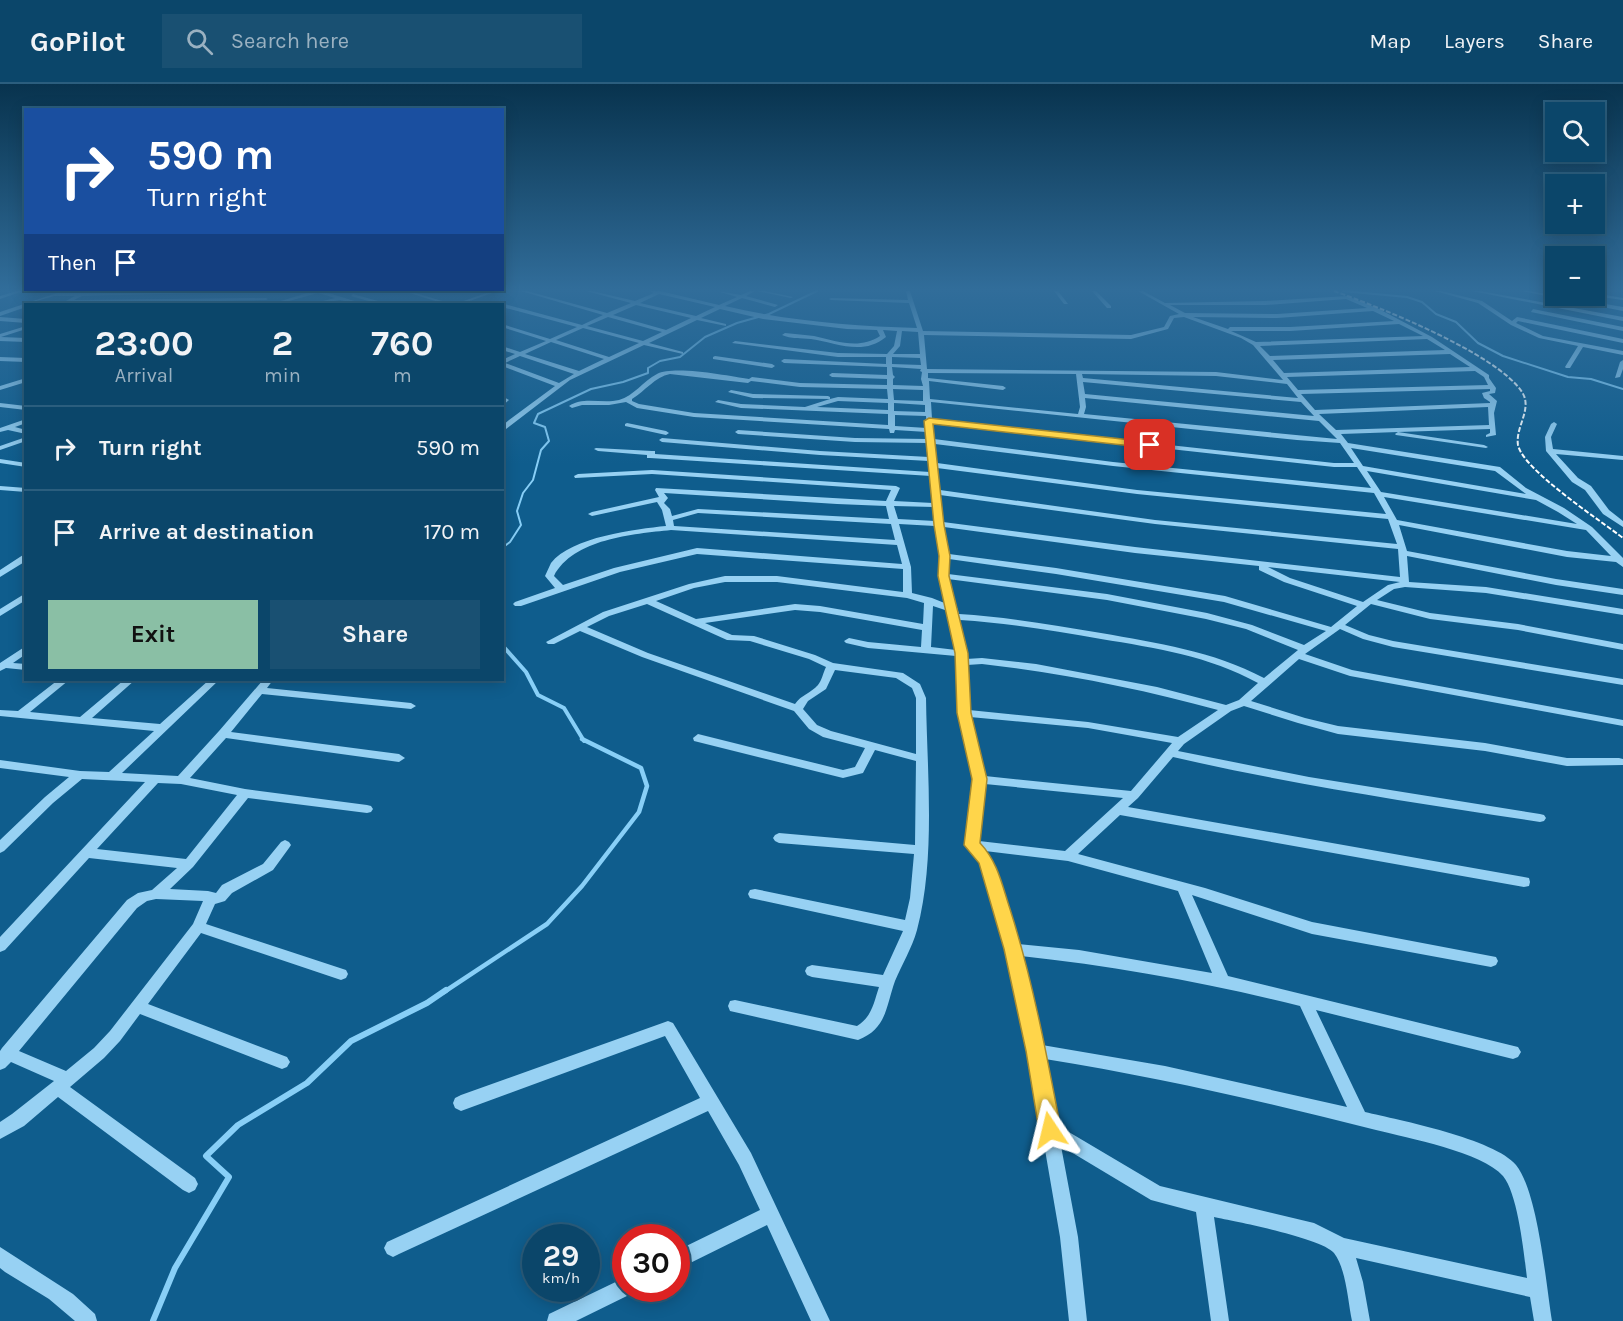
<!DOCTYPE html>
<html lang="en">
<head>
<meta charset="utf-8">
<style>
	:root { --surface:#0b466a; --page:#195072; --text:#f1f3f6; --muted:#9ab1c1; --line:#2b5e7e; --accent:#8abfa5 }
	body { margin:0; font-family:Karla,sans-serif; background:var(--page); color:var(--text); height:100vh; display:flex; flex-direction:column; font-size:22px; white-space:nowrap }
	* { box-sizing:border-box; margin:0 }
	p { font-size:20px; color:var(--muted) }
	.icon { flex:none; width:33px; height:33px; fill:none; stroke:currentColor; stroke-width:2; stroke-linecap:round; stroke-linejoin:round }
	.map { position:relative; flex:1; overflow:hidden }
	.side { position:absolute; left:24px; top:219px; width:480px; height:378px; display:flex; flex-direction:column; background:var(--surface); border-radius:0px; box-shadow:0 3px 15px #0003,0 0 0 2px var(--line) }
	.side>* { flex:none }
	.banner { position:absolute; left:24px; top:24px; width:480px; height:183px; border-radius:0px; box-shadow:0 3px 15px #0003,0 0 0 2px var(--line); background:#1a4fa0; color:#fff; overflow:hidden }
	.fabs { position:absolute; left:1545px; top:18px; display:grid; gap:12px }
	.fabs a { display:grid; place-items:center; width:60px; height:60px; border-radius:0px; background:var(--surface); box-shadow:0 3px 15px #0003,0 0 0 2px var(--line); font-size:30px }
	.speed { position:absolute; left:522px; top:1140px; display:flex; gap:12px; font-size:30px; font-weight:700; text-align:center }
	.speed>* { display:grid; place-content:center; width:78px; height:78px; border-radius:50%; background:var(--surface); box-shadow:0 3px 15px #0003,0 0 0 2px var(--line); line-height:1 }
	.speed small { font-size:15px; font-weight:400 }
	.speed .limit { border:9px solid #d22; background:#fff; color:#111 }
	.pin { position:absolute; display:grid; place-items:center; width:51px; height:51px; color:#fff; margin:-26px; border-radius:12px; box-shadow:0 3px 9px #0006 }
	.me { position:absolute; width:66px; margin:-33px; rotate:350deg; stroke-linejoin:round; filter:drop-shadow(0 0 4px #0008) }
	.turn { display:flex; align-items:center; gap:21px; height:126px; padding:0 24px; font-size:27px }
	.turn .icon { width:78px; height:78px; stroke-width:2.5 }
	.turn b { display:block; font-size:42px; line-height:51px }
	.then { display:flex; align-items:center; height:57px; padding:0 24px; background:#0003; gap:12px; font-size:22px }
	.eta { display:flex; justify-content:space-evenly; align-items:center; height:102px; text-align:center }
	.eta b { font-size:36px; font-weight:700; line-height:42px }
	.primary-button { display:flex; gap:12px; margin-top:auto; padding:12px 24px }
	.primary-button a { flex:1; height:69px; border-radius:0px; background:var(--accent); color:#111; font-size:24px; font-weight:700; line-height:69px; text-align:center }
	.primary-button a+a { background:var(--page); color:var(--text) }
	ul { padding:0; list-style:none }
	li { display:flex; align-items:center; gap:18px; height:84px; padding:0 24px; border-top:2px solid var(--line) }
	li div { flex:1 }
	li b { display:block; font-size:22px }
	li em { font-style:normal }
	header { display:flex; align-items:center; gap:36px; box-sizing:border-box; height:84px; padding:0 30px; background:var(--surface); border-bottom:2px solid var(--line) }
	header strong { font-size:28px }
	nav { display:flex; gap:33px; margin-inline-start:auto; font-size:21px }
	.search { width:420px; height:54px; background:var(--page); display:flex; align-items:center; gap:15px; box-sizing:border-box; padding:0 21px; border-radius:0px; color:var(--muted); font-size:22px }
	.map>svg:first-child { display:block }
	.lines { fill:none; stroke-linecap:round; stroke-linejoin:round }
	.stream-far3 { stroke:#88cff7; stroke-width:2 }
	.stream-far2 { stroke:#88cff7; stroke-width:4 }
	.stream-far1 { stroke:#88cff7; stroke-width:4.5 }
	.stream { stroke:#88cff7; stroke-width:6 }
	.minor { fill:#97d1f3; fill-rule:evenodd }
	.rail { stroke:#fff; stroke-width:2; stroke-dasharray:5 2; stroke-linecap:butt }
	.route { fill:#ffd54a; stroke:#a68a30; stroke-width:1.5 }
</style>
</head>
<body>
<header>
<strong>GoPilot</strong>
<div class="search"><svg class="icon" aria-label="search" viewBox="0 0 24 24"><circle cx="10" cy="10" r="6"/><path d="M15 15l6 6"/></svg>Search here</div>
<nav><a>Map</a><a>Layers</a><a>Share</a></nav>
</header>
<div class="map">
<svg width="1623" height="1237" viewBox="0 0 1623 1237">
	<rect width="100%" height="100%" fill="#0f5d8d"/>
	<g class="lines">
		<path class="stream-far3" d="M1343,207L1407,213L1422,218L1436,230L1456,238L1478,259L1503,272L1568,293L1591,295L1623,305
			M502,464L510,458L521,441L517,427L523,409L533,396L541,366L549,357L545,343L534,339L538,330L591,305L623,298L648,289V284L660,277L680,273L705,253L737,239L769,230L817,207"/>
		<path class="stream-far2" d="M502,561L526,588L538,611L564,624L584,657"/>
		<path class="stream-far1" d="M444,908L547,840L582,802L639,728L647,702L641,684L582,655"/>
		<path class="stream" d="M153,1237L175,1184L229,1093L206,1072L238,1041L307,999L351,957L427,919L446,906"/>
		<path class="minor" d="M17,207H23L0,215V212Z
			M191,207H242L240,208L82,212L74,216L266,214L268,215L266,216L68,220L66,217L75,212H54L26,220V223L0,232V228L57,209Z
			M314,207H322L364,220H357L340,216L315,220V219L335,214L318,209L278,220H271Z
			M403,207H409L452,220H445Z
			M492,207H498L461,220H455Z
			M521,207H527L607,229L631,219L586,207H592L635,217L654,209L650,207H660L719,221L737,213L717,207L741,211L750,207H755L746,212L778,221L775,223L742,214L725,222C788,237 852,242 917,244L909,219L831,216L829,215L831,214L908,216L906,207H910L923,247L1131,251L1164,243L1170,232L1179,230L1138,207H1143L1165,219L1265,217L1347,212L1377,224L1432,253L1489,291V294L1496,304L1495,309L1489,310L1497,317L1494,329L1496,351L1486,353V351L1490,349V345L1398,348L1484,361L1488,363L1486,364L1396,351L1395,350L1398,348L1341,350L1348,359L1500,383L1526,404L1564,424L1592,443L1623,474V483L1616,478L1567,473L1399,441L1407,467L1556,495L1623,505V511L1556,501L1407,472L1409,498L1486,503L1623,525V531L1486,509L1405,503L1394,505L1377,516L1430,529L1518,540L1623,560V566L1518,546L1430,535L1371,520L1345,541L1369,551L1393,557L1623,595V601L1393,563L1363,555L1340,545L1305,570L1352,586L1623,636V642L1350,592L1299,575L1251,617L1305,634L1338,642L1485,659L1567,674H1619L1623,675V681L1567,682L1485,667L1338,650L1298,639L1244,622L1231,627L1184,660L1178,667L1309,693L1540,730L1544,731L1546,734L1544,737L1540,738C1417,719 1294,701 1173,673L1138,714L1128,723L1524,793L1529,794L1530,798L1529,802L1524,803L1120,731L1078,770L1205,804L1312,838L1496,873L1498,877L1496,881L1491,883L1312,850L1192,811L1228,892L1518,963L1521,968L1518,973L1513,975L1316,926L1365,1028C1399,1036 1495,1055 1516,1081C1538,1108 1546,1200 1552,1237H1534L1530,1213L1356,1174L1363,1198L1370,1237H1352C1348,1218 1346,1184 1334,1169C1322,1154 1238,1138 1214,1133L1229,1237H1211L1196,1128L1151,1116L1061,1062L1078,1153L1087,1237H1069L1060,1153L1028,967L1006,865L980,778L966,761L974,695L959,629L956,572L868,564L846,559L844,557L849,554L868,558L921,563L922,546L820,528L795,526L705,539L732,551L754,552L815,571L833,579L903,589L920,600L926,614C927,689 936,774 917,846C912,864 902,880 895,897C886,922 887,945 858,956L730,927L728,922L730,917L735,916L857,942C872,933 874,918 879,903L812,893L807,891L805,887L807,883L812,881L883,891L903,847L755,815L750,814L748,810L750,806L755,805L905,836L910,814L914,770L779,759L775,757L773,754L775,751L779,749L915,761L916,677L875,666L863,689L843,694L694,657L693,654L698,650L843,686L855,683L865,664L823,653L809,645L794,627L642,573L580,547L554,560H548L546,558L603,528L689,500L725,492H777L903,508V485L697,470L620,488L521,522H515L513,520L515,518L555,504L545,492C547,488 549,483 551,479C571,453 636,445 666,442L662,426L657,418L592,432L588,430L592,428L659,413L655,406L656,404L886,417L891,406L652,390L575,394L574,392L578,390L652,386L896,402L900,404L894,417L933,419L931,392L650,374H647V371L598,367L594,365L596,364L652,367H655V370L930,388L929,377L820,371L662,358L659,356L662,354L820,367L929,373L928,359L855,358L738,350L735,348L738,346L855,354L928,355L927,348L895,346L894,349H890L889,345L694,333L637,324L626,318L609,321H582L572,324L569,322C583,312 602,320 619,316C634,312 643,297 657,290C674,281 729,292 749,295L752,293L800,299L887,301V295L832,293L829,291L832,289L887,291V283L784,279L781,277L784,275L886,280V273H838L732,259L735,257L838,269L887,270L894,262L897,247L883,246L886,253C863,272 837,259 811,255C801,254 791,255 782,251L785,249C795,250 805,251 814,252C837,257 859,266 880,252L877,246L847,245L763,235L720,225L701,234L726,240V242L697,236L649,259L683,268V270L644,261L570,296L502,348V342L509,336L555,302L502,282V276L515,270L502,266V262L520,268L546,257L502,243V240L550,255L577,243L502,223V220H500H504L582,241L603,231ZM659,210L715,223L696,232L640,219ZM1346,215L1367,224L1277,230L1185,229L1170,221H1265ZM636,221L691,234L666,246L613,231ZM1373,227L1394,237L1290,243H1230L1228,245L1193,233L1277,234ZM608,233L662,248L643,257L587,242ZM1184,233L1241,254L1253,261L1283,296L1216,288L927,285L924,251L1131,255L1168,245L1174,234ZM1399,240L1423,252L1256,258L1231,247H1290ZM583,244L639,259L609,273L556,256ZM902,247L918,248L920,270H893L900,262ZM1427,255L1445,266L1270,272L1260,262ZM551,258L604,275L579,287L525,270ZM1450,270L1470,283L1284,289L1273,276ZM520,272L574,290L559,299L505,279ZM892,273L920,274L921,281L892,280ZM892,283L921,285L920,287L922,288L921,295L923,302L893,301V295L895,293L893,291ZM1475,287L1484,293L1488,301L1298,306L1287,293ZM928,289L1076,290L1080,323L1078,330L930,315L929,297L1003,306L1006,304L1003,302L928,294ZM670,290L748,299L751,297L800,303L887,305L888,315L838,313L830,315V313L828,312L753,310L731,306L728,308L753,314L830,315L805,323L741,320L718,316L715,318L741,324L888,330V341L694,329L639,320L632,317V315C645,307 655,293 670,290ZM1082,290L1216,292L1287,300L1298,314L1083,294ZM1083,298L1301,318L1314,332L1085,310ZM893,305L923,306V317L894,316ZM1490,305V307L1482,309L1484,314L1490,318V319L1315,326L1301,310ZM1085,314L1319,337L1337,355L1084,330L1086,323ZM838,317L888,319V326L817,323ZM931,318L1297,356L1340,359L1354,379H1334L932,335ZM894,319L925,321V328L894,327ZM1488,323L1489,341L1336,346L1319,330ZM895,331L926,332L927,344L895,342ZM933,339L1334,383H1357L1371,404L1113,378L934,355ZM935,360L1113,382L1374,409L1386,430L1137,406L937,379ZM1351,364L1495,387L1526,410L1363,382ZM937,384L1137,410L1388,435L1397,460L1155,436L940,406ZM1367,387L1536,416L1558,428L1577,440L1381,408ZM664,409L837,420L886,422L889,435L698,425L672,432L670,425L664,419L668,414ZM940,411L1155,440L1398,465L1400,493L1135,463L943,438ZM1384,413L1586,446L1611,472L1567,467L1397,436ZM894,422L934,423L935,437L898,435ZM698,429L891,440L895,456L674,442L673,436ZM899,440L935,442L941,472L939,492L947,520L932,514L912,509L911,483ZM944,443L1135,469L1259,482V486L1284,498L1357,522L1331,543L1225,512L1056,484L949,470ZM671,446L897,461L902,480L697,464L614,484L563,501L554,492C573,455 633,450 671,446ZM949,475L1056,490L1224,518L1326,547L1304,561L1252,541L1207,529L1107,510L948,490ZM1268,483L1400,498L1388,501L1363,518L1290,494ZM948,495L1107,516L1206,535L1246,545L1298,566L1264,594C1213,567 1157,559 1101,549C1053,541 1007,533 959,530ZM725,498H777L907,514L924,519L923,540L820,522L795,520L696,535L656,517L694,504ZM647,520L727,556L750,557L809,575L826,583C823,589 822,596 818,601C811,609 801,611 795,620L648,569L587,543L609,532ZM933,522L948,527L956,566L931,563ZM960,536C1008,539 1054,547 1101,555C1156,564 1209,572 1258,599L1239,616L1226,621L1157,603L1036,580L982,574L966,575ZM982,580C1062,589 1141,605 1218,626L1178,653L1088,638L969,626L967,581ZM835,586L896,594L912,604L916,614V670L831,647L817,641L803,625L808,617L826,605ZM970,633L1088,644L1172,659L1131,707L985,692ZM985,700L1123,714L1065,767L979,757ZM985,767L1068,777L1178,807L1212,889L1079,866L1018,860L992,776ZM1021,872C1115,882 1208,899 1300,922L1347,1023L1165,982L1042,961ZM1045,975C1157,993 1266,1018 1376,1046C1408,1054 1482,1068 1503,1092C1518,1110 1524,1170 1527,1194L1344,1154L1314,1139L1160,1102L1057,1041Z
			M757,207H765L793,213L791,214Z
			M1054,207H1058L1068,220H1064Z
			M1092,207H1096L1111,222V224H1107Z
			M1435,207H1441L1482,217L1512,237L1517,233L1623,255V259L1518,237L1516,239L1543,252L1623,267V271L1583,263L1570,284H1566L1565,283L1578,262L1539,254L1511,241L1478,219Z
			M1472,207H1480L1623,233V237Z
			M1521,207H1529L1623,223V227Z
			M1594,209L1623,214V216L1594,212Z
			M353,210L385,219L386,220H379L351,212Z
			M1533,225L1623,243V247L1531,228Z
			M0,233L26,235V239L0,237Z
			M26,242V245L1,253L26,254V258L0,257V250Z
			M715,272L772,280L775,282L772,284L713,275V273Z
			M0,273L26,274V278L0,277Z
			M1623,276V285L1620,293L1615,294L1620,278Z
			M26,294V298L0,306V302Z
			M502,312L509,316L502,322Z
			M0,319L26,322V326L0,323Z
			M26,335V339L15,343L26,346V350L8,346L0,348V344Z
			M1554,338L1557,340L1551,353L1553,365L1623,372V376L1556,370L1578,394L1591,402L1609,426L1623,437V443L1603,430L1585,406L1572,398L1546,367L1545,353L1551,340Z
			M627,339L666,347L669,349L666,351L625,342V340Z
			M26,353V357L0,366V362Z
			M0,375L26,379V383L0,379Z
			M0,402L26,404V408L0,406Z
			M502,416H506V420H502Z
			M23,471H26V477L0,493V486Z
			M26,509V516L0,532V525Z
			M26,562V570L13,579L26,580V586L6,584L0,587V579Z
			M58,596H69L30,628L80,633L124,596H135L92,634L160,640L209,596H219L122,689L178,692L219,647L263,596H273L267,604L411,619L416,622L411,625L262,610L231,648L399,670L405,674L399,678L226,654L190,694L245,705L367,721L371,722L373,725L371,728L367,729L248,714L193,783L170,805L208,807L216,809L222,801L263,780L281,758L285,756L289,758L291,761L289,764L273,786L232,809L225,817L215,820L206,840L346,886L348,890L346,894L341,896L201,849L148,920L287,973L290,978L287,983L282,985L140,930L120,957L104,974L70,1003L195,1094L198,1100L195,1106L189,1109L183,1106L58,1013L24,1042L0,1055V1038L12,1030L54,997L11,978L5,984L0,986V967L2,964L127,816L138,809L152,806L177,784L89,774L5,866L0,868V853L145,698L82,695L53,719L4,767L0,769V756L45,713L69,693L0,684V676L80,687L109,688L154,647L0,632V626L18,627ZM158,699L181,700L237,711L186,775L97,765ZM156,815L203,817L193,840L110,947L94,964L66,987L19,967L137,824L147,817Z
			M668,937L673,939L751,1069L830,1237H811L767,1141L676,1186V1167L760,1126L739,1081L708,1027L399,1170L393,1173L387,1170L384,1164L387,1158L700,1014L665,952L461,1027L455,1024L453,1019L455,1014L461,1011Z
			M0,1163L73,1210L95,1230L97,1237H75L49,1215L5,1188L0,1184Z
			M626,1193V1204H634L633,1209L576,1237H547L549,1230Z"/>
		<path class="rail" d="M1334,207C1379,223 1496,269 1522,308C1533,325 1515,343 1518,361C1523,386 1601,437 1623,454"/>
	</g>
	<linearGradient id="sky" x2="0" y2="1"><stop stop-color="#08334e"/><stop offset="0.54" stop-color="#316d9a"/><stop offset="1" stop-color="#316d9a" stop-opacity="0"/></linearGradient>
	<rect width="1623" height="380" fill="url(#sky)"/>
	<path class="route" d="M929,334L1150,358L1154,361L1150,364L933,340L944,441L950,472L949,492L968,569L971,629L987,695L980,759C998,778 1002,801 1010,825C1033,897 1047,972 1061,1046L1058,1053L1050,1056L1042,1053L1039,1046L1026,967L1004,865L979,779L964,761L972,695L957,629L955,569L938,492L939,472L934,441L924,337Z"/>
</svg>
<div class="fabs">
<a><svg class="icon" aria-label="search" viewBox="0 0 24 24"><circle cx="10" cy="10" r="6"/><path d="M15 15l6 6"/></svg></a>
<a>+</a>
<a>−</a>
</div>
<div class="speed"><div>29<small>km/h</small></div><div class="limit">30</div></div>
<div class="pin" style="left:1150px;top:361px;background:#d93025"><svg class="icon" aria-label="arrive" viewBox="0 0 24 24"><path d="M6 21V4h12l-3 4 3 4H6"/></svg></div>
<svg class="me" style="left:1050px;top:1046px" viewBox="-20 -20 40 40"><path d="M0-17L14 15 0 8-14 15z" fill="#ffd54a" stroke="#fff" stroke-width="4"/></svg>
<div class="banner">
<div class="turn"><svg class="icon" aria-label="right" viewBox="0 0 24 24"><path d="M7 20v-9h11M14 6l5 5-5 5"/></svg><div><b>590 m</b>Turn right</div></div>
<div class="then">Then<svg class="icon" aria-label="arrive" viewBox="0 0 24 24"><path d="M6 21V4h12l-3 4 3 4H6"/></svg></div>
</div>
<section class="side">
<div class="eta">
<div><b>23:00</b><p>Arrival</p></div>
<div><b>2</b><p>min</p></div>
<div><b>760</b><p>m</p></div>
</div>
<ul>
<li><svg class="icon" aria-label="right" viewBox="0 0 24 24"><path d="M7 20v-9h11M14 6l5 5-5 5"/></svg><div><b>Turn right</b></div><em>590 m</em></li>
<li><svg class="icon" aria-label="arrive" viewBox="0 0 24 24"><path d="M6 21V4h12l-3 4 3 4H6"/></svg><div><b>Arrive at destination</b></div><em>170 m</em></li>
</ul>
<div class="primary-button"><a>Exit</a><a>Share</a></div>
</section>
</div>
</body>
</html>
